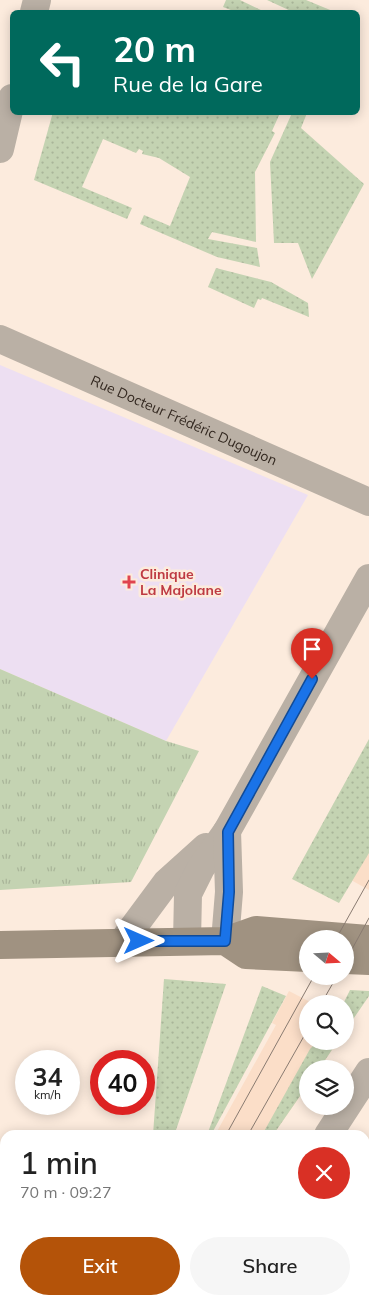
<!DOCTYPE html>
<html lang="en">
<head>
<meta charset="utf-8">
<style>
	:root { --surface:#fff; --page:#f6f6f6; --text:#222; --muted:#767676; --accent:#b45309 }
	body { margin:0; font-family:Mulish,sans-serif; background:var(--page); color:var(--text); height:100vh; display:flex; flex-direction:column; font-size:19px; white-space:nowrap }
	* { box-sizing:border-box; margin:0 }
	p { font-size:16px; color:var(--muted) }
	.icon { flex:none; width:28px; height:28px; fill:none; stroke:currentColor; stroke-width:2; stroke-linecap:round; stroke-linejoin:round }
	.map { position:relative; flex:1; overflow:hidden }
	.side { position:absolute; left:0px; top:1130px; width:370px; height:175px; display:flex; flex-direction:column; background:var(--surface); border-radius:15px 15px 0 0; box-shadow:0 2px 12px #0003 }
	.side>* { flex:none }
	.banner { position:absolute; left:10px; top:10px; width:350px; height:105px; border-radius:8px; box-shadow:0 2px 12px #0003; background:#00695c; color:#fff; overflow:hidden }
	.needle { width:32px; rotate:109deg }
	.controls { position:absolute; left:299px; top:930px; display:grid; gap:10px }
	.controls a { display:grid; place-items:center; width:55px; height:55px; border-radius:50%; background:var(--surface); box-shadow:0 2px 12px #0003; font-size:25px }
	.speed { position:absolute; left:15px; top:1050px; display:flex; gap:10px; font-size:25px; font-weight:700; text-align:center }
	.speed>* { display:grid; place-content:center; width:65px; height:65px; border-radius:50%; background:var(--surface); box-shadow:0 2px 12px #0003; line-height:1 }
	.speed small { font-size:12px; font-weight:400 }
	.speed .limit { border:8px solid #d22; background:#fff; color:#111 }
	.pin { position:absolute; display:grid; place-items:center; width:42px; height:42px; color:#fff; margin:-51px -21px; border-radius:50% 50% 50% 0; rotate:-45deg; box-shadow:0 0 5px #0007 }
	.pin .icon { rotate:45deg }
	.me { position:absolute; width:55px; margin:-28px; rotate:90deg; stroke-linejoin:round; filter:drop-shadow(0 0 4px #0008) }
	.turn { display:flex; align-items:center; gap:18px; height:105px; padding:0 20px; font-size:22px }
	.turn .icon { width:65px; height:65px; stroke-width:2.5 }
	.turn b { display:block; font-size:35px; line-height:42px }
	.round { display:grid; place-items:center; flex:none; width:52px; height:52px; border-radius:26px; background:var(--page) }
	.summary { display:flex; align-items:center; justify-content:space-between; height:85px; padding:0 20px }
	h1 { font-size:30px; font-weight:600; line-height:38px }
	.button { display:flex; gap:10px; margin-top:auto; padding:10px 20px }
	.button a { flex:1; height:58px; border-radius:30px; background:var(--accent); color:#fff; font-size:20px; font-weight:600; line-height:58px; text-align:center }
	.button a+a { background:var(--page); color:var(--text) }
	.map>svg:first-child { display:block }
	.built { fill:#fbdec8 }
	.medical { fill:#eddff2 }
	.grass { fill:url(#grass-dots) }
	.park { fill:url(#park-tufts) }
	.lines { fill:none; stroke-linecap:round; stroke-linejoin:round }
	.street { stroke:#bab0a5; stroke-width:28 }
	.secondary { stroke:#a09281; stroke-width:28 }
	.tram { stroke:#897b71; stroke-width:1 }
	.route-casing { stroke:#114b97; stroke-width:12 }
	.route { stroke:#1a73e8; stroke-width:9 }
	.health-dot { fill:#e0444e; stroke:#fcebdd; stroke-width:2 }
	.labels { text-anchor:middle; stroke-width:5; stroke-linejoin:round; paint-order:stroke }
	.street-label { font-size:14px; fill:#332820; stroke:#fcebdd }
	.health-label { font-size:14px; font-weight:bold; fill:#be3a42; stroke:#fcebdd; text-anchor:start }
</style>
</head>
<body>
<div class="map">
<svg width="369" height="1305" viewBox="0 0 369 1305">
	<defs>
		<pattern id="grass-dots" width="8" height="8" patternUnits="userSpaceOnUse" patternTransform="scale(1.25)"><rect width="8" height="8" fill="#c4d3b2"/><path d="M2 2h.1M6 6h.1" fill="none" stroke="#a9b599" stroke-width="1.8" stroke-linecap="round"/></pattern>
		<pattern id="park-tufts" width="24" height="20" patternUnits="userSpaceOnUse" patternTransform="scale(1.25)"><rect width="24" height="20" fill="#c4d3b2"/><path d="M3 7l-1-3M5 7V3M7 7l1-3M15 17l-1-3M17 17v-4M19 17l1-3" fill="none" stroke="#a9b599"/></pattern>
	</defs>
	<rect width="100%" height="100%" fill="#fcebdd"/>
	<path class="built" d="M369,848V890L351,880Z
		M289,991L314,1004H308V1041H338L319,1069H308L307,1086L273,1135H215L276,1025L272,1023Z"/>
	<path class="medical" d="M0,365L308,495L166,741L0,669Z"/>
	<path class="grass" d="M226,0H240L265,12H236L223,7Z
		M267,0H306L335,12H293Z
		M53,112L280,113L272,131L275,133L255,172L256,242L212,232L208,239L257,248L260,267L217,257L140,224L144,215L170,226L190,177L159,158L142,154L143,151L139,149L136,153L103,139L82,187L132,208L127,219L34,180Z
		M292,113H307L301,128L364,184L312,279L298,243H274L270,162Z
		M216,268L271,282L308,303L309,317L262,298L261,300L258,299L254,308L208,287Z
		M369,739V853L339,903L292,879Z
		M164,979L226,984L176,1130L173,1135H153Z
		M262,986L286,996L211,1135H207Z
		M350,990L369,991V996L345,1031V1004H343Z
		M318,1041H338L319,1069H308L307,1086L273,1135H262L310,1049Z"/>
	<path class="park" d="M0,669L166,741L199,751L131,882L0,890Z"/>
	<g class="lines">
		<g class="street">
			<path d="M34,12L37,0"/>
			<path d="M0,149L12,98"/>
			<path id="s1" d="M0,339L369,502"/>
			<path d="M123,941L166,883L206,847"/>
			<path d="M187,941L188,894L201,868L227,831L369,578"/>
			<path d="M225,941L229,892L227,831"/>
			<path d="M328,1135L369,1072"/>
			<path d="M228,1305L230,1300"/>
		</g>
		<path class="secondary" d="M225,941L246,955L308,958
			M0,945L225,941L256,930L369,939
			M345,960L369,961"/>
		<path class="tram" d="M336,939L369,880
			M345,962L369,918
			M321,1004L337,976
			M226,1135L314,976
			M248,1135L308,1029
			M131,1305L134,1300
			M153,1305L156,1300"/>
	</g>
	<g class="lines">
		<g class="route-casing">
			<path id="route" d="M139,941H225L229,892L228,832L312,679"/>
		</g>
		<use href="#route" class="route"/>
	</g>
	<path class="health-dot" d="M126.5 574.5h5v5h5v5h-5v5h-5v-5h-5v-5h5z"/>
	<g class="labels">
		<g class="street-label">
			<text dy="5" stroke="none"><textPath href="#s1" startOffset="201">Rue Docteur Frédéric Dugoujon</textPath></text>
		</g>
		<g class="health-label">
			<text x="140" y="579">Clinique<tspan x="140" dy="16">La Majolane</tspan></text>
		</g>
	</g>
</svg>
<div class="controls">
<a><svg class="needle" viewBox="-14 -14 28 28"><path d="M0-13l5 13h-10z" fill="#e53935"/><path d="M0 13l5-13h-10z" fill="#767676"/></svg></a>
<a><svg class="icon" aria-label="search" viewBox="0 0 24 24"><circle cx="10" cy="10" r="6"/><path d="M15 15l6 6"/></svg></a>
<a><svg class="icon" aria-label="layers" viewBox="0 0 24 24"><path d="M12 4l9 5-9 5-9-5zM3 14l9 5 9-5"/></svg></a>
</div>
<div class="speed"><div>34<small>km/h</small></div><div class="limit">40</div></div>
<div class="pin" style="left:312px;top:679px;background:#d93025"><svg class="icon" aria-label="arrive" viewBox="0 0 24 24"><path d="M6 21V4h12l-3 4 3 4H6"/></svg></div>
<svg class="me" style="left:139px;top:941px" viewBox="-20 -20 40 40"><path d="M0-17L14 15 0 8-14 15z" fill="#1a73e8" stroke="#fff" stroke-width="4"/></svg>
<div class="banner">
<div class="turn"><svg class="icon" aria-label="left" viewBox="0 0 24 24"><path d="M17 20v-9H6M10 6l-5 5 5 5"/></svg><div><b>20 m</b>Rue de la Gare</div></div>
</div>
<section class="side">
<div class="summary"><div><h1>1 min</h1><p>70 m · 09:27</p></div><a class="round" style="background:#d93025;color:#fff"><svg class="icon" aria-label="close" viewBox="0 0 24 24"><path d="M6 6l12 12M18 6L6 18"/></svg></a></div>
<div class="button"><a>Exit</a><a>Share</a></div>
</section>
</div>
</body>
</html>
